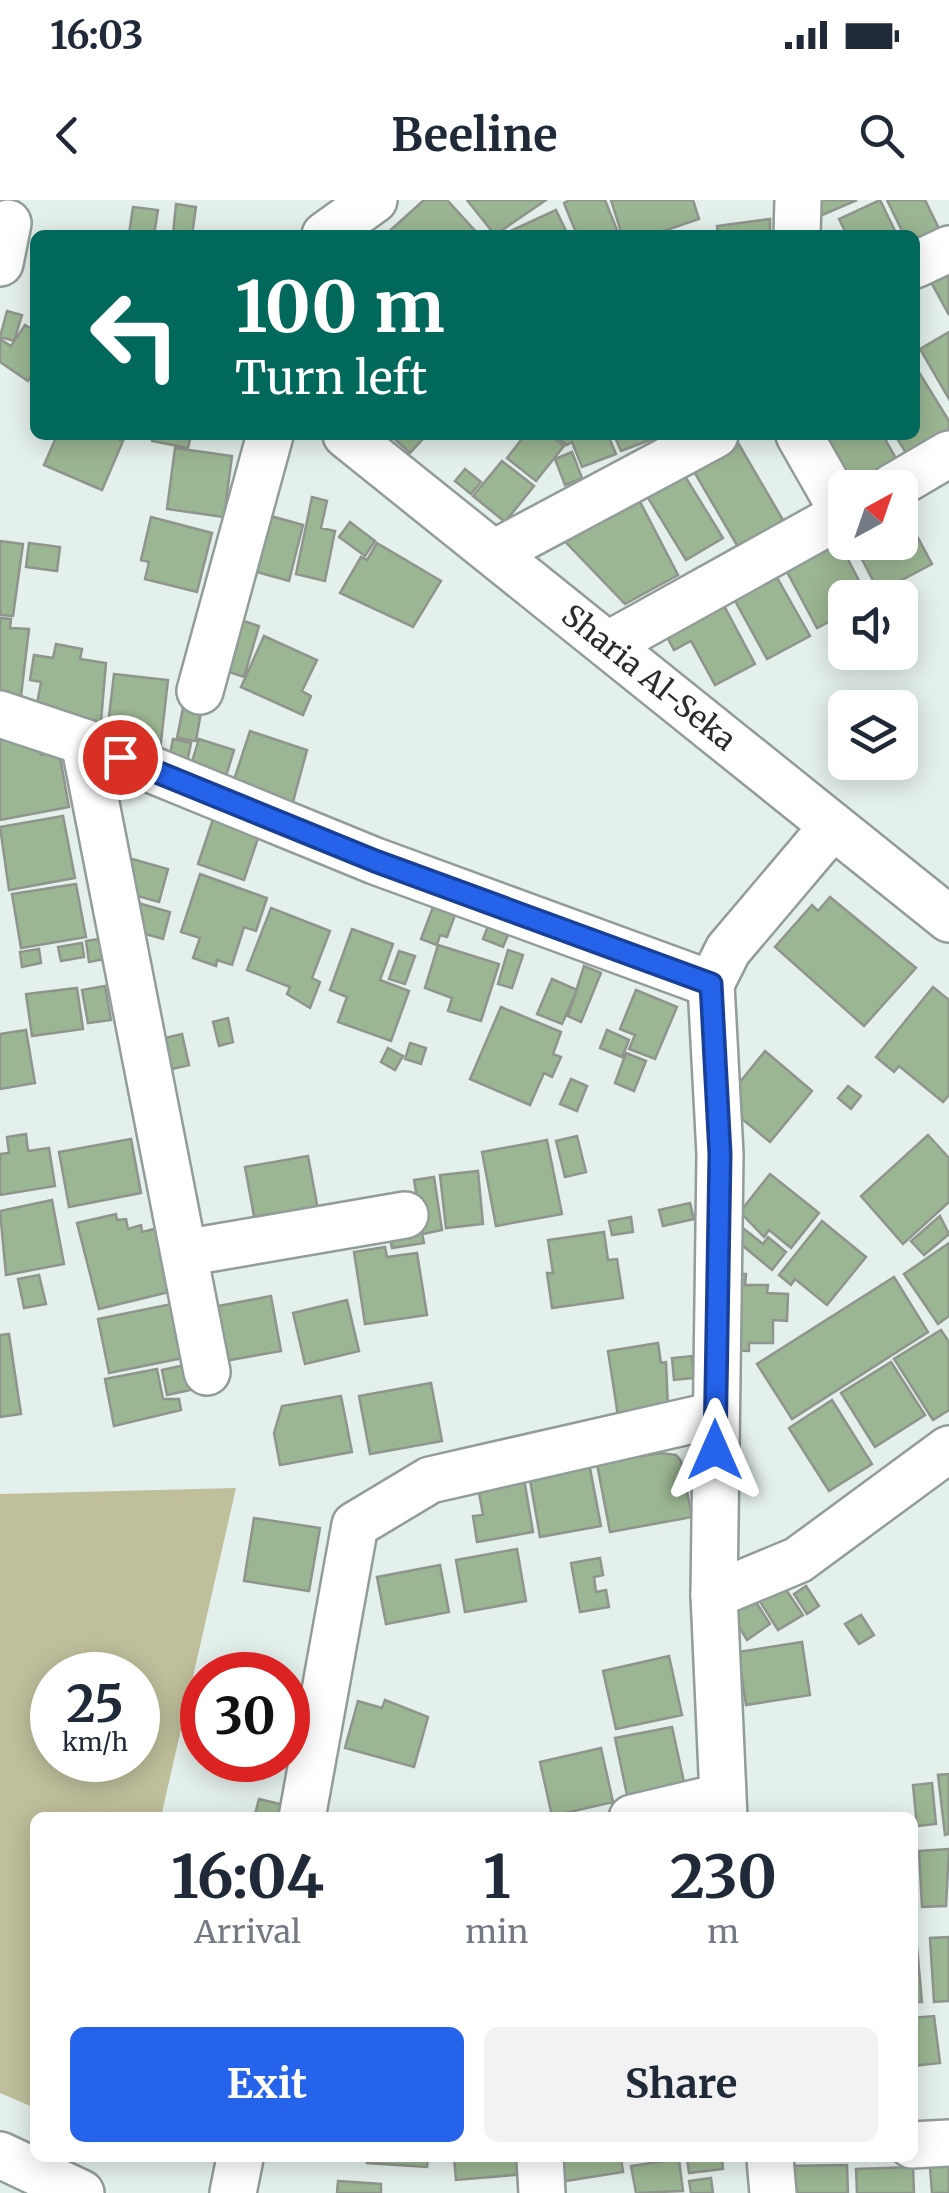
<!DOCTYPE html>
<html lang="en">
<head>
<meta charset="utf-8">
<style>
	:root { --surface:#fff; --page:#f2f2f3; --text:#1f2937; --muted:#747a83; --accent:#2563eb }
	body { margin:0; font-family:Merriweather,serif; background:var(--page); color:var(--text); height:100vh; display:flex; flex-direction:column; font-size:38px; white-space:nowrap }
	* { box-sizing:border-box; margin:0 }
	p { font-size:32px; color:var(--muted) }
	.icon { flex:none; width:55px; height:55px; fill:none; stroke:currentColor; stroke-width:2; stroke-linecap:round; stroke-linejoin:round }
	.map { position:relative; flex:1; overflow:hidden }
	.panel { position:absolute; left:30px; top:1612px; width:888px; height:350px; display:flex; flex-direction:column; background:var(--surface); border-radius:15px; box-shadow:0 5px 25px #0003 }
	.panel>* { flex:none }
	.hud { position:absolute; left:30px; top:30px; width:890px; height:210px; border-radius:15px; box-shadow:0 5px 25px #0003; background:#00695c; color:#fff; overflow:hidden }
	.needle { width:65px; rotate:40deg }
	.fabs { position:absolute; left:828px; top:270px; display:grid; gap:20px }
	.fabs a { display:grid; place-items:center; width:90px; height:90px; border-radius:15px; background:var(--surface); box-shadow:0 5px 25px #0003; font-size:50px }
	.speed { position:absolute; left:30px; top:1452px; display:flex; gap:20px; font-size:50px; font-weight:700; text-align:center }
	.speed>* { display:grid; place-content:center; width:130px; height:130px; border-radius:50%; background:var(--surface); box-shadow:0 5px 25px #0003; line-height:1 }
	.speed small { font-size:25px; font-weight:400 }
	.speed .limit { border:15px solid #d22; background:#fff; color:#111 }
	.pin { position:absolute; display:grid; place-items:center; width:85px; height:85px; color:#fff; margin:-42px; border:5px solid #fff; border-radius:50%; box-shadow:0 2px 10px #0007 }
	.me { position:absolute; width:110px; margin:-55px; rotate:0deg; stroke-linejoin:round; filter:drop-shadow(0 0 8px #0008) }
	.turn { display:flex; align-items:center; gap:35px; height:210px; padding:0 40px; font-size:45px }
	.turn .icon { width:130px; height:130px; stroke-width:2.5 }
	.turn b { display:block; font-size:70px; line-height:85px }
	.eta { display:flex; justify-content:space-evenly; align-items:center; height:170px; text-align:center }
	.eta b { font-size:60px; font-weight:700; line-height:70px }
	.button { display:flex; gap:20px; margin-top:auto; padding:20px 40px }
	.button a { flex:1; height:115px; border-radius:15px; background:var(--accent); color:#fff; font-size:40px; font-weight:700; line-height:115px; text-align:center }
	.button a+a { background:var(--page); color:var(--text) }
	.status { display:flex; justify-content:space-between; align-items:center; height:70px; padding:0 50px; background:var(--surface); direction:ltr }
	.status svg { height:28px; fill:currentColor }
	header { display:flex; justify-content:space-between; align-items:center; height:130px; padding:0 40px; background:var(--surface); font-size:45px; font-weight:700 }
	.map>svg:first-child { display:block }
	.green { fill:#bfbf9c; fill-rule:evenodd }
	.building { fill:#9bb692; stroke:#8f958d; stroke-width:2.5 }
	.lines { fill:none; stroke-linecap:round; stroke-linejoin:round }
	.minor-casing { stroke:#929c98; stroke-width:50 }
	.minor { stroke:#fff; stroke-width:45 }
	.route-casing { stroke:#184099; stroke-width:25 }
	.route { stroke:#2563eb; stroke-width:18 }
	.labels { text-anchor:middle; stroke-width:10; stroke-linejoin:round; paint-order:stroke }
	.street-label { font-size:30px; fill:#282c2b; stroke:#f2fdf8 }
</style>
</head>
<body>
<div class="status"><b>16:03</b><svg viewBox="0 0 49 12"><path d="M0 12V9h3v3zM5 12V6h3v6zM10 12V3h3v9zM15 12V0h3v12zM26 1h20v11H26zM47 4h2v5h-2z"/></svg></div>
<header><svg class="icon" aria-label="back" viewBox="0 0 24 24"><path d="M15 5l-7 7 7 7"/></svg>Beeline<svg class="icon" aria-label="search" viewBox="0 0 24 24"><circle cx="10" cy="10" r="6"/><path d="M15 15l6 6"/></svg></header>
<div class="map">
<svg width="949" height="1993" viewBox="0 0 949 1993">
	<rect width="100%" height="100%" fill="#e4f0eb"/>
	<path class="green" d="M236,1288L161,1617L35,1618V1908L0,1893V1294ZM52,1475H138V1560H52Z"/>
	<path class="building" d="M424,0H447L479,35H385Z
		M467,0H546L495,35Z
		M570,0H605L619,35H577L564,3Z
		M611,0H693L699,19L652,35H622Z
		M807,0H857L815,18Z
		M880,0L897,35H847L839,19Z
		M887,0H925L947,45L915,59V35H904Z
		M176,4L196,7L192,35L173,34Z
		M133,7L158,10L154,35L129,34Z
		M556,10L568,35H508L506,33Z
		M770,19V35H718L717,26Z
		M949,59V115L925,71Z
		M7,111L22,115L14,141L0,137Z
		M25,125L35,131V170L28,181L0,162V139L11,146Z
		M949,132V199L920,149Z
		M915,166L949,221V234L909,258L895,235H915Z
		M57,235H110L123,241L102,290L44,265Z
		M153,235H191L188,248L152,241Z
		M390,235H417L422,240L410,253Z
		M525,235H550L564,246L536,281L507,258Z
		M554,235H608L616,254L582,267L572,242L567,245Z
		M614,235H657L658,237L621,251Z
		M809,235H888L886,241L897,260L849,288Z
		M734,236L783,320L738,347L689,263Z
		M175,248L232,256L224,317L167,309Z
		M572,252L582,278L565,285L555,259Z
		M502,261L534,286L505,322L473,296Z
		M678,265L723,338L686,360L642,288Z
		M465,269L481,282L471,294L455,281Z
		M635,292L678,375L625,404L553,329Z
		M312,297L327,301L321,328L335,331L325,381L296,374Z
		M901,306L932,364L879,392L853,342H900Z
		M267,315L303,325L289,381L253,371Z
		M151,317L212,333L197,392L145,379L149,362L141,360Z
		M350,322L375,341L365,356L339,337Z
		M0,341L23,344L13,416L0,415Z
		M839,342L868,398H845V413L817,428L786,370Z
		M29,343L60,347L57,371L26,367Z
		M377,343L441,381L413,427L340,393L361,357L367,360Z
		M775,374L810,436L767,459L733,397Z
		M721,400L755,464L715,485L691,441L674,450L664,431Z
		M0,418L11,419L10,428L29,429L21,496L0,494Z
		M235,418L259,426L244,477L220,469Z
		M264,436L317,460L302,491L311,496L303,515L241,487Z
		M56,444L82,449L80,459L106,463L100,533L34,521L41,482L30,480L34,455L53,458Z
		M114,474L168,480L160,550L106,543Z
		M184,503L202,506L196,541L177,538Z
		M0,529L39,545L41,555L59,551L69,607L0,620Z
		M250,531L307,550L290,613L230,592Z
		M173,539L191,543L187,563L169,559Z
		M199,539L234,550L226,576L191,565Z
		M63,616L75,678L9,690L0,627Z
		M213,619L259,635L244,680L198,664Z
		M125,657L168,669L159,702L116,690Z
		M200,674L267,698L256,731L244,727L232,765L217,760L216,766L193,758L200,738L181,732Z
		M76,684L86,737L21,748L12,694Z
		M830,697L916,768L864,826L775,747L812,705L818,711Z
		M138,703L170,712L163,739L131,730Z
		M433,707L455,715L447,737L440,735L437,745L421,739Z
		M271,708L330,731L312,778L320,782L310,808L287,794L290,787L247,770Z
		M488,726L508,735L503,747L483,739Z
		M352,729L393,744L380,780L409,791L391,841L338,822L347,797L330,790Z
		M105,738L109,758L89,762L86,741Z
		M82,743L84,757L61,761L58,747Z
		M438,745L499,764L481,821L448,811L452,798L425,788Z
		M39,749L41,763L22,767L20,752Z
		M508,750L523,755L512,788L498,784Z
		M399,751L415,756L405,784L389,779Z
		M584,766L601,773L581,822L568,816Z
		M552,779L577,790L562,824L537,814Z
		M105,786L111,820L88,823L82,790Z
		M933,787L949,800V895L943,902L899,866L894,872L876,857Z
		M77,788L83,829L32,836L26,794Z
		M636,790L677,807L655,859L629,849L635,835L620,829Z
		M501,807L561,832L553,854L561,857L552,877L544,873L530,905L470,879Z
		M228,818L233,842L219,846L213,822Z
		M26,830L35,883L0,889V834Z
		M607,830L629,840L622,857L600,848Z
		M182,834L189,865L160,872L152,841Z
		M410,843L426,848L421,864L405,859Z
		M388,848L403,856L395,870L381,862Z
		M765,851L812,891L770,942L723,903Z
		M626,853L646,861L634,891L615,883Z
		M571,879L587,886L577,911L560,904Z
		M848,886L861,896L851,909L838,898Z
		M26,934L28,951L49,948L55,986L0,995V954L9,953L7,937Z
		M928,935L949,958V1002L903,1044L861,996Z
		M577,936L586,972L565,977L556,941Z
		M131,939L141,993L69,1007L59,952Z
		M547,940L562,1014L496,1026L482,952Z
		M308,956L319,1015L256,1027L245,967Z
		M478,971L483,1024L446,1028L440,975Z
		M770,974L819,1013L791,1048L769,1030L764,1037L740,1012Z
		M434,977L442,1030L423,1034L414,980Z
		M52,1000L64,1064L6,1075L0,1011Z
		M690,1003L694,1019L663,1026L659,1010Z
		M116,1014L117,1020L126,1019L128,1029L141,1025L142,1032L158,1028L173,1091L99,1109L77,1023Z
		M940,1016L949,1034L924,1055L911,1041Z
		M631,1017L633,1032L612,1035L609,1021Z
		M822,1021L866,1057L827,1105L795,1079L791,1085L779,1075Z
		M739,1025L763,1044L768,1037L786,1052L772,1070L731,1036Z
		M421,1028L424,1043L392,1048L389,1033Z
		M604,1032L608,1060L617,1059L623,1098L552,1108L547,1073H553L548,1040Z
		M949,1043V1116L938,1124L904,1074Z
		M385,1047L387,1057L417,1053L427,1115L365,1124L354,1052Z
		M731,1074H746L745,1085H768L767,1093L788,1094L787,1121L773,1120V1143H749V1151L730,1150Z
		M39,1075L46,1104L24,1108L18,1079Z
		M894,1077L928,1132L792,1219L757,1164Z
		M271,1096L281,1151L219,1162L208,1108Z
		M347,1100L359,1151L305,1164L293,1113Z
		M172,1104L183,1158L109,1173L98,1119Z
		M941,1130L949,1142V1210L933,1220L894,1159Z
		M9,1134L21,1214L0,1217V1135Z
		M658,1143L661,1163L666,1162L668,1209L618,1216L608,1151Z
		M692,1156L694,1178L674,1180L672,1158Z
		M891,1162L925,1215L875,1247L841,1193Z
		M185,1165L190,1190L167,1195L162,1170Z
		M157,1169L163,1199H179L181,1210L114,1226L105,1179Z
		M431,1183L442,1241L370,1254L359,1196Z
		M341,1196L352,1252L280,1265L274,1233L282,1206Z
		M832,1200L872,1264L829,1291L789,1228Z
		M660,1253L676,1255L681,1261L692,1317L610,1332L597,1264Z
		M589,1263L601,1326L540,1337L529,1274Z
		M524,1279L533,1332L477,1342L473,1316L483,1315L478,1287Z
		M254,1318L320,1328L309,1391L244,1381Z
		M517,1349L526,1401L465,1412L456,1360Z
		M600,1358L603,1375L594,1377L596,1392L606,1390L609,1407L580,1412L571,1363Z
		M440,1365L449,1412L386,1424L377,1377Z
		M783,1385L803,1415L778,1430L759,1400Z
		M806,1386L819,1406L807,1414L794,1394Z
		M754,1399L770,1424L747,1440L731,1414Z
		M861,1415L874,1435L859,1444L845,1424Z
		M802,1442L810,1495L746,1505L738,1452Z
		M669,1456L682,1515L616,1529L603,1471Z
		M385,1500L428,1517L414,1567L345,1548L358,1501L382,1508Z
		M672,1527L684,1582L627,1595L615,1538Z
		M601,1548L613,1602L552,1616L540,1562Z
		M949,1574V1634L945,1635L938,1575Z
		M932,1583L936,1624L917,1626L913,1585Z
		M259,1599L284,1605L281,1618H254Z
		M949,1649L946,1706L922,1707L919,1651Z
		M949,1737V1801L934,1802L930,1738Z
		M912,1747H917L922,1802H912Z
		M934,1816L940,1863L912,1866V1818Z
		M949,1954V1993H932L929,1955Z
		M367,1958H428L427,1967L367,1963Z
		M454,1958H525L526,1974L456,1980Z
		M555,1958H621L623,1972L559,1982Z
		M687,1958H722L723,1969L689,1973Z
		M679,1959L683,1991L636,1993L631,1966Z
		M847,1965L848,1993H784L783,1966Z
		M913,1967L914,1993H857L856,1969Z
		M711,1978L713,1993H691L689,1981Z
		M338,1981L381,1984V1993H337Z"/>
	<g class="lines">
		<g class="minor-casing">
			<g id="minor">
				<path d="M325,35L374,0"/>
				<path d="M797,35L798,0"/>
				<path d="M0,63L8,23"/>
				<path d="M915,65L949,49"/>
				<path id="s1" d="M346,235L949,719"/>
				<path d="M799,235L844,314"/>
				<path d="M891,288L949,254"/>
				<path d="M496,352L715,235"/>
				<path d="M609,444L845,313"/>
				<path d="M200,491L270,235"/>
				<path d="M0,514L84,542L375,661L711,784"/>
				<path d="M84,542L207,1172"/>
				<path d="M184,1053L405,1015"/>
				<path d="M714,1395L798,1360L949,1249"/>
				<path d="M302,1618L355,1325L430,1280L715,1215"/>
				<path d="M632,1618L720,1597"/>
				<path d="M724,1618L714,1395L720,954L711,784L728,750L832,627"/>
				<path d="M912,1945L949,1943"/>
				<path d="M0,1955L81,1993"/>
				<path d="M540,1958L542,1993"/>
				<path d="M770,1958L773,1993"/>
				<path d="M233,1993L240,1958"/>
			</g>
		</g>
		<use href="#minor" class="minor"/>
	</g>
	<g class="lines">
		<g class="route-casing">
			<path id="route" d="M120,557L375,661L711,784L720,954L715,1250"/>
		</g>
		<use href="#route" class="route"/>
	</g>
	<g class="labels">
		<g class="street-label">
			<text dy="10" stroke="none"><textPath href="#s1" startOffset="388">Sharia Al-Seka</textPath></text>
		</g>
	</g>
</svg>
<div class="fabs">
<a><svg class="needle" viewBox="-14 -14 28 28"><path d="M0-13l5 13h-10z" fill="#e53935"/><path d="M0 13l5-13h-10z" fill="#747a83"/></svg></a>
<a><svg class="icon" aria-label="sound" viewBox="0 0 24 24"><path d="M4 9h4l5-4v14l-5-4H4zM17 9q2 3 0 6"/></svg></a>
<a><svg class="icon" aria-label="layers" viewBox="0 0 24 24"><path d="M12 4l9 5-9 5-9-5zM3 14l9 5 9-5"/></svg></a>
</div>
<div class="speed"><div>25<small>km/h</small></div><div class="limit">30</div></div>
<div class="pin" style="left:120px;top:557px;background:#d93025"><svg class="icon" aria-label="arrive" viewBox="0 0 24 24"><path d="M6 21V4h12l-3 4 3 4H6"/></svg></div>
<svg class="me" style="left:715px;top:1250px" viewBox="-20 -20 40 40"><path d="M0-17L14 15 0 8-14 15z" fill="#2563eb" stroke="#fff" stroke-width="4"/></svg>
<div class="hud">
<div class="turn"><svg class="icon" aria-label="left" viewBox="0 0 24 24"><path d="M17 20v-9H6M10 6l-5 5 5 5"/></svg><div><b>100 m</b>Turn left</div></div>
</div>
<section class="panel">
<div class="eta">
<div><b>16:04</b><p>Arrival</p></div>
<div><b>1</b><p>min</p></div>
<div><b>230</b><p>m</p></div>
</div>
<div class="button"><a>Exit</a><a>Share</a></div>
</section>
</div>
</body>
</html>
